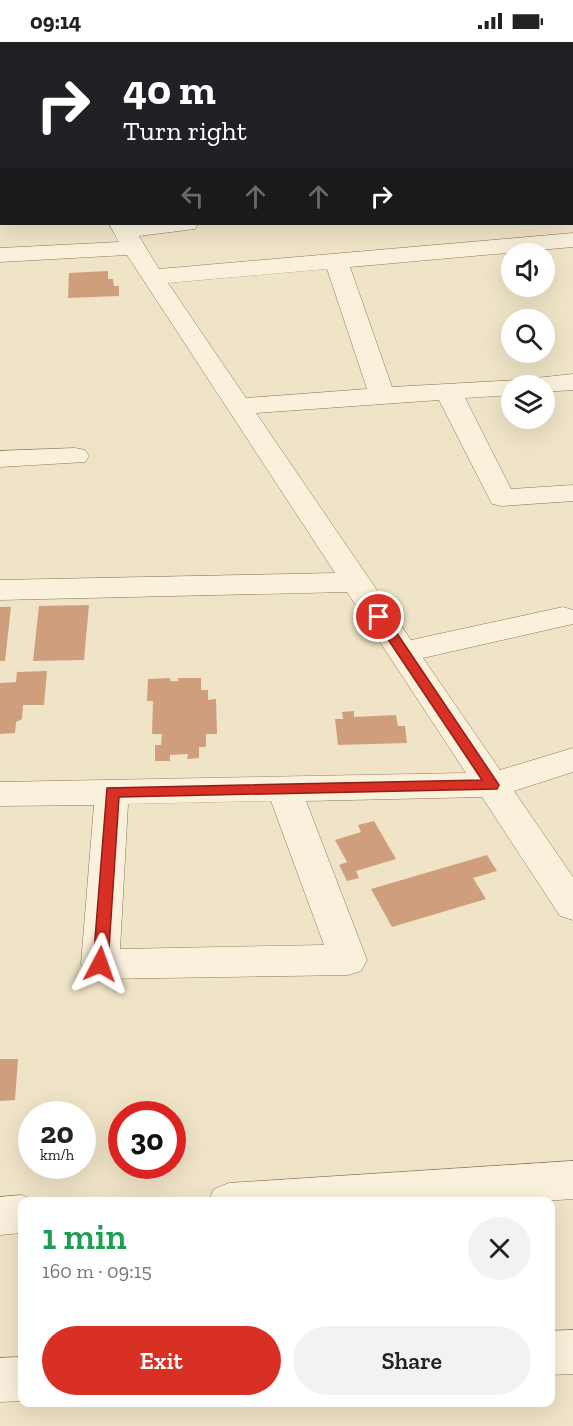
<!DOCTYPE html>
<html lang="en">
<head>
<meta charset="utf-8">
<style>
	:root { --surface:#fff; --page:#f2f2f2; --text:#222; --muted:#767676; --accent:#d93025 }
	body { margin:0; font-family:"Zilla Slab",serif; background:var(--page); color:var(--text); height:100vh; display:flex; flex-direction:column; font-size:22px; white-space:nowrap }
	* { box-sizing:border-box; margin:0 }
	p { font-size:20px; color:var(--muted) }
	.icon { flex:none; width:33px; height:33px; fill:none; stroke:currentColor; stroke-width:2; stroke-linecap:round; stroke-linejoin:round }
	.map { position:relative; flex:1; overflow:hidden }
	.sheet { position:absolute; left:18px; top:1155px; width:537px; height:210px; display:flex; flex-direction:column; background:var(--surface); border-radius:12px; box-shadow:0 6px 24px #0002 }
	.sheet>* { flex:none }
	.banner { position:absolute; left:0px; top:0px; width:573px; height:183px; box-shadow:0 6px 24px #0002; background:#202124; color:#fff; overflow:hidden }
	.fabs { position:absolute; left:501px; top:201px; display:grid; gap:12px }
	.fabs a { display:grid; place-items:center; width:54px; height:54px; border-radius:50%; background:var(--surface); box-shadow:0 6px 24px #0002; font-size:30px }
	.speed { position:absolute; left:18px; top:1059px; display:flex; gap:12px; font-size:30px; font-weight:700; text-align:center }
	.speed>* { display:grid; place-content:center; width:78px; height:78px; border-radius:50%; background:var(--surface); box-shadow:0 6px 24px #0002; line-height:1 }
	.speed small { font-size:15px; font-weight:400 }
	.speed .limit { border:9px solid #d22; background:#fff; color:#111 }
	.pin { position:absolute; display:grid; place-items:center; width:51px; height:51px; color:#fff; margin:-26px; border:3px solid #fff; border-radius:50%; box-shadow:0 2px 6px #0007 }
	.me { position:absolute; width:66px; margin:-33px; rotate:4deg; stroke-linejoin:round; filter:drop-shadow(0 0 4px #0008) }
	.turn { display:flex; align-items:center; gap:21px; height:126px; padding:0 24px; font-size:27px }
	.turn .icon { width:78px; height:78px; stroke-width:2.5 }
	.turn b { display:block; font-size:42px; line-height:51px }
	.lanes { display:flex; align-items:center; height:57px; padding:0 24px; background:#0003; justify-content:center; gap:30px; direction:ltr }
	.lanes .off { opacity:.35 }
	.round { display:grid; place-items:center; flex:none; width:63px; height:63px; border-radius:32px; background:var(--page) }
	.head { display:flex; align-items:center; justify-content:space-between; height:102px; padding:0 24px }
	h1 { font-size:36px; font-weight:600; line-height:45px; color:#1e9e55 }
	.button { display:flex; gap:12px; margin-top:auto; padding:12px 24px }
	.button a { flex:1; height:69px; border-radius:36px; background:var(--accent); color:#fff; font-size:24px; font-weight:600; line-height:69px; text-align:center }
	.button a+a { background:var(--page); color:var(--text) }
	.status { display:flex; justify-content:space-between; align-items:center; height:42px; padding:0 30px; background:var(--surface); direction:ltr }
	.status svg { height:16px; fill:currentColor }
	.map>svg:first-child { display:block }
	.building { fill:#cf9f7d }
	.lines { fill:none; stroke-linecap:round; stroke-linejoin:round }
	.minor-casing { stroke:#8d765c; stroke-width:1 }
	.minor { fill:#faf1dc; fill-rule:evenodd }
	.route { fill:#d93025; stroke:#8d1f18; stroke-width:1.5 }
</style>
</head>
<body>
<div class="status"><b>09:14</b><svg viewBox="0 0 49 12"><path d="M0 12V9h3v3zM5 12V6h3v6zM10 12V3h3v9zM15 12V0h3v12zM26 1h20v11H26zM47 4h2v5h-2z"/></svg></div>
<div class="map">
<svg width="573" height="1384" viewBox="0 0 573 1384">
	<rect width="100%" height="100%" fill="#f0e4c8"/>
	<path class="building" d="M108,229V237H113L114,244H119V254L68,256L69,231Z
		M89,563L84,618L33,619L39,564Z
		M0,565H11L5,619H0Z
		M47,629L44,663H23L22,677L16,680L15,691L0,692V641L16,640L17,630Z
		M170,636V639H178V636H201V648H208V658L216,657L217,692H206V705H199V716L187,717L188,712L170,713V719H155V703H161L162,692H152L153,659H147L148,637Z
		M354,669V675L396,673L398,684H405L407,701L338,703L335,677H343L342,670Z
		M374,779L396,817L356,829L359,836L347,839L339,823L347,820L335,798L361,790L358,783Z
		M487,813L497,829L473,836L486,857L392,885L371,847Z
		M0,1017H18L15,1058L0,1059Z"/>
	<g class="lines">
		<g class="minor-casing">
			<path id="minor" d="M9,0H28V1L8,2Z
				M323,0H341V2H323Z
				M411,0H429V2H411Z
				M498,0H516L517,2H498Z
				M573,0V11H572V2H565Z
				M572,41H573V53H572Z
				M0,44H2V56H0Z
				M572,86H573V100H572Z
				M109,182H198L195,187L139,194L159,227L573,191V205L350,225L392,345L517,338L573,332V348L544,350V344H512V353L465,356L511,447L573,443V459L502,464L492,462L439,358L256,371L411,598L563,565L573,568V582L423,616L500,728L573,706V730L514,749L573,835V878L560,874L482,755L306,759L367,918L361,929L348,933L100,937L87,933L81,922L94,763L0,764V740L466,731L347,550L0,558V538L335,531L127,213L0,220V206L119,200ZM327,227L367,347L246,356L168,241ZM271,759L324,903L120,907L128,762Z
				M75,406L85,408L89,414L85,420L0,425V409Z
				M573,1119V1157L529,1160H208L214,1147L229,1141Z
				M22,1153L38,1160H22V1191L0,1193V1155Z
				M573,1288V1332L550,1333V1289Z
				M22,1315V1359L0,1360V1316Z"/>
		</g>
		<use href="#minor" class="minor"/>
	</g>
	<path class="route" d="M379,571L384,572L497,740L499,743L497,747L119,755L108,922L106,927L100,929L95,927L93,922L107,746L482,738L373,575Z"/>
</svg>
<div class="fabs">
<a><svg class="icon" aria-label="sound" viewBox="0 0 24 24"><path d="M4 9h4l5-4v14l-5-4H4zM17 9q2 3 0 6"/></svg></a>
<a><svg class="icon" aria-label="search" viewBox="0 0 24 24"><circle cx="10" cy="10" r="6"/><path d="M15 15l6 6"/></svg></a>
<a><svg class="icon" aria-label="layers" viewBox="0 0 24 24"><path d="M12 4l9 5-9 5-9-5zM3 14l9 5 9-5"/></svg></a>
</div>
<div class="speed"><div>20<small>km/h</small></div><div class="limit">30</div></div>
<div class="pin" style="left:379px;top:575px;background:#d93025"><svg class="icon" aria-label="arrive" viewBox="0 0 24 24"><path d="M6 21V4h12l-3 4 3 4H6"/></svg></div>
<svg class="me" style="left:100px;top:922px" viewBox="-20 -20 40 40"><path d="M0-17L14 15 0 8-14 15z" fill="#d93025" stroke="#fff" stroke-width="4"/></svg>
<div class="banner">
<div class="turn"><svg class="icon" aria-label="right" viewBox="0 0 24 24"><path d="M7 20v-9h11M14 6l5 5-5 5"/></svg><div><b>40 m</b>Turn right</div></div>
<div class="lanes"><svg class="icon off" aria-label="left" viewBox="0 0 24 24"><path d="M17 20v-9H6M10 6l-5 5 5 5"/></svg><svg class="icon off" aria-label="ahead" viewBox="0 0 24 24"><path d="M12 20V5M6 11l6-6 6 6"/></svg><svg class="icon off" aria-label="ahead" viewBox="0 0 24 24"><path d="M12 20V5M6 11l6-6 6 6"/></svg><svg class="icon" aria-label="right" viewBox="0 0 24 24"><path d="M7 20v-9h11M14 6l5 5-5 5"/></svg></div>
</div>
<section class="sheet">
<div class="head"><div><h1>1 min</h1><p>160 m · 09:15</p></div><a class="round"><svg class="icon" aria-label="close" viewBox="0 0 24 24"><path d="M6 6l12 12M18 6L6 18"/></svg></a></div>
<div class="button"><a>Exit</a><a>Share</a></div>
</section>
</div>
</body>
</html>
